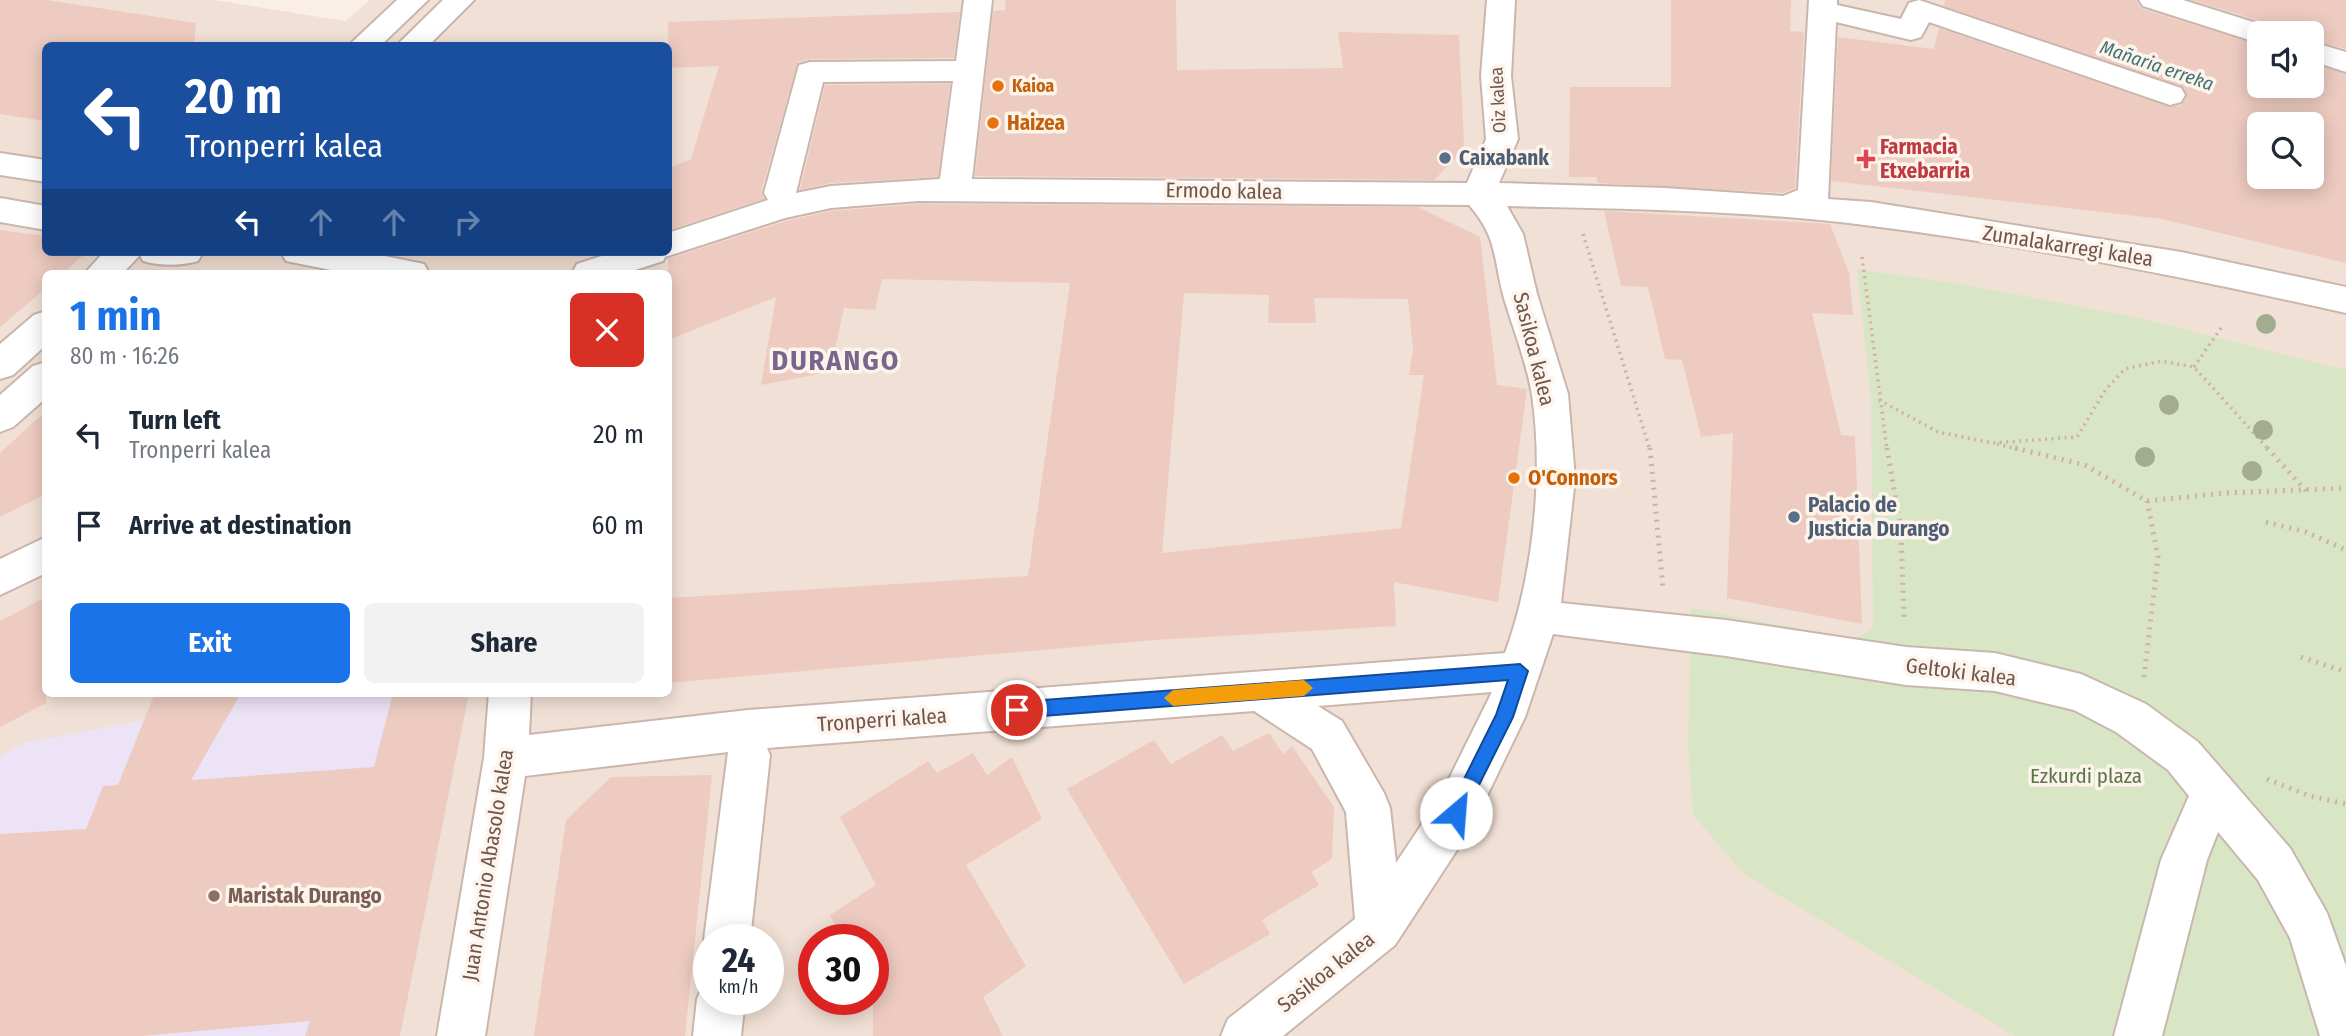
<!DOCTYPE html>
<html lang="en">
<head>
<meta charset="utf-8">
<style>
	:root { --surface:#fff; --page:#f2f2f3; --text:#1f2937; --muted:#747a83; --accent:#1a73e8 }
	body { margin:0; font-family:"Fira Sans Condensed",sans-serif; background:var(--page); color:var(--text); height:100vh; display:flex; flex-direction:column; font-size:26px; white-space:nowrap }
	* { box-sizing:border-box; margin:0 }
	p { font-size:23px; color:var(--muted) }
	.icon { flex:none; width:38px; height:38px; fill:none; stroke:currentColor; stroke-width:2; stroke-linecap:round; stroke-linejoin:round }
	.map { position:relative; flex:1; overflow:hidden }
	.drawer { position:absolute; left:42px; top:270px; width:630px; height:427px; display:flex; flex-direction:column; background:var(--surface); border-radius:10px; box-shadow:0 4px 18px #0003 }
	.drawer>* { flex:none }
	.top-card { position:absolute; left:42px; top:42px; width:630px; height:214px; border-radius:10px; box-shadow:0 4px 18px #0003; background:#1a4fa0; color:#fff; overflow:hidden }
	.fabs { position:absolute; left:2247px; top:21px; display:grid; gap:14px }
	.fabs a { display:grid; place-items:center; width:77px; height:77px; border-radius:10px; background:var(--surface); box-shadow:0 4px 18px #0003; font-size:35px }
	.speed { position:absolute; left:693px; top:924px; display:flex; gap:14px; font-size:35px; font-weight:700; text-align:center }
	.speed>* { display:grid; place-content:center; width:91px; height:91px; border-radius:50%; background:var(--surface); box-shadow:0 4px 18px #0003; line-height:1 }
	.speed small { font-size:18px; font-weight:400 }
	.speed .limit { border:10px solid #d22; background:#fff; color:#111 }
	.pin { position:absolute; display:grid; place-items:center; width:60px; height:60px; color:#fff; margin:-30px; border:4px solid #fff; border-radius:50%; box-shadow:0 2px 7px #0007 }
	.me { position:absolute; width:77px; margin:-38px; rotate:27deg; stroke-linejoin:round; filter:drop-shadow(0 0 5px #0008) }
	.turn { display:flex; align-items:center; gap:24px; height:147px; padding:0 28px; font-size:32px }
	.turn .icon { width:91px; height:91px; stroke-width:2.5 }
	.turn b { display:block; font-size:49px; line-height:60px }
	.lanes { display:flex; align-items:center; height:66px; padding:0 28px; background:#0003; justify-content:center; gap:35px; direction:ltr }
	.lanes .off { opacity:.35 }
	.round { display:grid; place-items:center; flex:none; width:74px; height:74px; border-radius:10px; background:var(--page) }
	.overview { display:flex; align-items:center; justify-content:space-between; height:119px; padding:0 28px }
	h1 { font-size:42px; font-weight:700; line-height:52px; color:var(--accent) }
	.button { display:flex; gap:14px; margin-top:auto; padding:14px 28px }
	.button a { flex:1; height:80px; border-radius:10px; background:var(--accent); color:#fff; font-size:28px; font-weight:700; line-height:80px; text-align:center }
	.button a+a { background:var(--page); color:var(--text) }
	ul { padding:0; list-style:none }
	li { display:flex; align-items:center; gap:21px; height:91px; padding:0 28px }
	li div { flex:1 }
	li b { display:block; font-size:26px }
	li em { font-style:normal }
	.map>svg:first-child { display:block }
	.residential { fill:#f1e0d5; fill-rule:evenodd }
	.education { fill:#ece3f6 }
	.green { fill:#d8e6c6 }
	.building { fill:#edcbc0; fill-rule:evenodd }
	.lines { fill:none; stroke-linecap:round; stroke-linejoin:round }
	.street-casing { stroke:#cbb6ad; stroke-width:4 }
	.path-far1 { stroke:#d2afa4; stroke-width:3.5; stroke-dasharray:2 4.5; stroke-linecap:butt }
	.path { stroke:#d2afa4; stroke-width:5; stroke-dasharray:2 6; stroke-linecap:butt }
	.street { fill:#fff; fill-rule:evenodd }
	.tree { fill:#a3ac8f }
	.route { fill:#1a73e8; stroke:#114b97; stroke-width:2 }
	.slow { fill:#f59e0b }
	.food-dot { fill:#e8710a; stroke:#fdf4ec; stroke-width:2.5 }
	.service-dot { fill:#5c6f8a; stroke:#fdf4ec; stroke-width:2.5 }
	.health-dot { fill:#e0444e; stroke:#fdf4ec; stroke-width:2.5 }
	.education-dot { fill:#8d6e63; stroke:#fdf4ec; stroke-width:2.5 }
	.labels { text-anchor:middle; stroke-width:7; stroke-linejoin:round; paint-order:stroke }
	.far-food-label { font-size:18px; font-weight:bold; fill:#c56008; stroke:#fdf4ec; text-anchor:start }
	.far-street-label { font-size:18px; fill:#71554d; stroke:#fdf4ec }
	.far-water-label { font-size:19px; font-style:italic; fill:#427475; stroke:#fdf4ec }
	.food-label { font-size:21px; font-weight:bold; fill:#c56008; stroke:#fdf4ec; text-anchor:start }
	.health-label { font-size:21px; font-weight:bold; fill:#be3a42; stroke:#fdf4ec; text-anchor:start }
	.service-label { font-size:21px; font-weight:bold; fill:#4e5e75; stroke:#fdf4ec; text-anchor:start }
	.street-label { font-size:21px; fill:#71554d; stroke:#fdf4ec }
	.park-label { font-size:21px; fill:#5c7647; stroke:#fdf4ec }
	.education-label { font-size:21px; font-weight:bold; fill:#785e54; stroke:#fdf4ec; text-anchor:start }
	.district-label { font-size:28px; font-weight:bold; letter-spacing:2px; fill:#7a668d; stroke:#fdf4ec }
</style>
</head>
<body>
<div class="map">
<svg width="2346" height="1036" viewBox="0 0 2346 1036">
	<rect width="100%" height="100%" fill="#faefe6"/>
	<path class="residential" d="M0,0H214L345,21L370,0H2346V1036H0ZM2259,33H2312V86H2259ZM46,46H668V252H46ZM2259,124H2312V177H2259ZM46,273H668V693H46ZM709,940H768V999H709ZM814,940H873V999H814Z"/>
	<path class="education" d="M155,693H469L400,1036H0V757L24,743L144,720Z"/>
	<path class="green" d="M1857,269L1961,284L2139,318L2346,370V1036H2015L1745,875L1693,815L1688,748L1691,608L1853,639L1873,628L1871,398Z"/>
	<path class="building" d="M0,0H47L196,23L194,46H46V121L0,114Z
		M1006,0H1176L1177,70L1343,68L1338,32L1459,35L1464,145L1461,153L1434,180L975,176L993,11L1005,10Z
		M1671,0H1791L1790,31L1804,32L1795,188L1783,193L1598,183L1596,177H1569L1570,87H1671Z
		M1945,0H2136L2142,9L2259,45V86H2312V64L2346,74V263L2162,219L1831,181L1838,37L1934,49L1939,28L2169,107L2182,105L2187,96L2182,86L1944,6ZM2259,124H2312V177H2259Z
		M2192,0H2346V49L2312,40V33H2276L2270,24Z
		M960,12L954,58L810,59L798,62L761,192L764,199L668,230V169L691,159L719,66L668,68V22Z
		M950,84L938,177L831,183L800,190L825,85Z
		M918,204L1418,207L1480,237L1497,385L1527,389L1498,602L1394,582L1396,626L1155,640L668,683V598L1028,576L1070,283L882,279L875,310L844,308L830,372L761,385L776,297L668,340V259L786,221L831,211ZM1184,293L1269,295L1268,323H1316L1314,298L1408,299L1413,349L1409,375H1424L1401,528L1162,553Z
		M1604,211L1830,224L1849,273L1853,315L1812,313L1841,435L1855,436L1862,624L1727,598L1733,433L1701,437L1682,360L1665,359L1648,287L1621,286Z
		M0,230L46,236V252H87L63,273H46V288L0,327Z
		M46,411V494L0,517V453Z
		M46,597V703L0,727V621Z
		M155,693H241L191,780L374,767L393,693H469L400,1036H305L310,1021L142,1036H0V834L86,829L103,786L118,785Z
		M1269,733L1283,754L1292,746L1334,807L1332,859L1311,872L1319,885L1262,920L1270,934L1184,984L1067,789L1154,740L1171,764L1222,735L1233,751Z
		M973,753L987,775L1012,757L1042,819L966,865L1026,966L983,997L1003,1036H873V940H843L830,915L876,885L840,817L928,761L937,773Z
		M712,775L685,1036H534L566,820L611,777Z"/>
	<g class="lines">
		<g class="street-casing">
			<path id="street" d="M397,0H428L380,46H348Z
				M443,0H474L428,46H396Z
				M964,0H992L972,179L1467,183L1486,139L1481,76L1487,0H1515L1511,76L1518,139L1499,183L1665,188L1783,196L1798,190L1809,0H1837V5L1901,19L1909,3L1919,0L2181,88L2185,95L2181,102L2170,105L1929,22L1921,37L1911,40L1836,22L1828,199L1871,202L2181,252L2346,287V313C2189,278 2031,246 1872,226C1752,210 1628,209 1507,206L1523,234L1537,294L1568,394L1575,479L1561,603L1726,620L1906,647L1995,653L2081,674L2146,704L2198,742L2290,848L2327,913L2346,966V1036H2320L2290,938L2258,880L2218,832L2207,860L2162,1036H2114L2161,860L2189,796L2168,770L2116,732L2074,710L1995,691L1906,685L1726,656L1553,634L1525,717L1472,827L1395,945L1283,1036H1221L1228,1019L1355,919L1346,812L1312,749L1254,711L767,748L770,755L750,940H709V952L704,940L728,752L525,776L485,1036H437L484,758L489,693H531L529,735L748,710L1505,653C1533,577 1544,476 1532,395C1527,363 1513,329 1504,298C1493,258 1498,238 1469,205L918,201L831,208L785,218L665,257L663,261L626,273H572L577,264L614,252H668V233L768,200L764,193L799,65L810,62L956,61ZM953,81L940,179L831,186L796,193L823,82ZM1492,692L1440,797L1396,863L1390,808L1384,793L1342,721L1318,706Z
				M2139,0H2183L2269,27L2273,33H2259V43L2143,6Z
				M2312,42L2346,52V72L2312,61Z
				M0,153L46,160V182L0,175Z
				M0,198L46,206V230L0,222Z
				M104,252H203L198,261C180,266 161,266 143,261L140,255L123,273H85Z
				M281,252H365L424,264L429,273H346L286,261Z
				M46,311V345L13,375L0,379V344L34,315Z
				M46,362V398L13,427L0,432V395L33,366Z
				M46,537V573L0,595V559Z
				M709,980V999H745L741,1036H693L697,999L704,982Z"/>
		</g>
		<path class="path-far1" d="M1583,234L1650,450
			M1862,257L1887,450
			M2194,367L2221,328
			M1879,400L1938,432L1992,443L2077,437L2106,389L2125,369L2161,361L2194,367L2269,450
			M1997,444L2022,450"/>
		<path class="path" d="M1650,448L1663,589
			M1887,448L1901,530L1904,621
			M2015,448L2085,465L2147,501L2225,493L2346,488
			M2267,448L2307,492
			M2266,522L2306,532L2346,550
			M2301,657L2346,672
			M2144,677L2158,557L2147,501
			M2267,779L2310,796L2346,804"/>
		<use href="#street" class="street"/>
	</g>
	<g class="tree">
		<circle cx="2266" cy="324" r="10"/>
		<circle cx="2169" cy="405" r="10"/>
		<circle cx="2263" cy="430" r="10"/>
		<circle cx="2145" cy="457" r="10"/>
		<circle cx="2252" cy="471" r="10"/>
	</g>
	<path class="route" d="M1520,664L1528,671L1513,717L1462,819L1456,821L1449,819L1447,813L1496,715L1508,680L1017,718L1009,710L1017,702Z"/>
	<path class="slow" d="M1304,680L1313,688L1304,696L1173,706L1164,698L1173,690Z"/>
	<g class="food-dot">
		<circle cx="998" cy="86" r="7"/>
		<circle cx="993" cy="123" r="7"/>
		<circle cx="1514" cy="478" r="7"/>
	</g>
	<g class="service-dot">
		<circle cx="1445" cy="158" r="7"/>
		<circle cx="1794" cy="517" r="7"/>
	</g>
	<path class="health-dot" d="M1862.5 148.5h7v7h7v7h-7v7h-7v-7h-7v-7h7z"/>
	<circle class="education-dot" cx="214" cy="896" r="7"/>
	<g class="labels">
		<g class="far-food-label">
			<text x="1012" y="92">Kaioa</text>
		</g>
		<g class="far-street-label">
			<text transform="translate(1498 100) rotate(-93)" y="6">Oiz kalea</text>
		</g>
		<g class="far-water-label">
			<text transform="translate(2157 65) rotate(19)" y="7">Mañaria erreka</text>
		</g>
		<g class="food-label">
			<text x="1007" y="130">Haizea</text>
			<text x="1528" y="485">O'Connors</text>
		</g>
		<g class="health-label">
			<text x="1880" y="154">Farmacia<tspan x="1880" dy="24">Etxebarria</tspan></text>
		</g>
		<g class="service-label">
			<text x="1459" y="165">Caixabank</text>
			<text x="1808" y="512">Palacio de<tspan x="1808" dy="24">Justicia Durango</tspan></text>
		</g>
		<g class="street-label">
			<text transform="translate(1224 191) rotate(1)" y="7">Ermodo kalea</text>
			<text transform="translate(2068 246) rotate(9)" y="7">Zumalakarregi kalea</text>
			<text transform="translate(1534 349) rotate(76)" y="7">Sasikoa kalea</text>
			<text transform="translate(1961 672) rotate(7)" y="7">Geltoki kalea</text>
			<text transform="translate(882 720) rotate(-4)" y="7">Tronperri kalea</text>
			<text transform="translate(488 865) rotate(-81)" y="7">Juan Antonio Abasolo kalea</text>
			<text transform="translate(1326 972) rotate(-38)" y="7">Sasikoa kalea</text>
		</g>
		<g class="park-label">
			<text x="2086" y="783">Ezkurdi plaza</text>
		</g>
		<g class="education-label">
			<text x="228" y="903">Maristak Durango</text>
		</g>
		<g class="district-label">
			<text x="836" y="370">DURANGO</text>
		</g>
	</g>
</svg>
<div class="fabs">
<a><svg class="icon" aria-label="sound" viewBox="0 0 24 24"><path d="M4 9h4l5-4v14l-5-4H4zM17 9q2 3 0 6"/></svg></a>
<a><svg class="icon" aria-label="search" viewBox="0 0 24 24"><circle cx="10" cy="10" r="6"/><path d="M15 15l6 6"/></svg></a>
</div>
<div class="speed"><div>24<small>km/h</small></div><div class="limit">30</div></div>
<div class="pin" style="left:1017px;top:710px;background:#d93025"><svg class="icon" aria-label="arrive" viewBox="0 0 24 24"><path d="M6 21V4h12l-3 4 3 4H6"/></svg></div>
<svg class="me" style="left:1456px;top:813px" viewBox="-20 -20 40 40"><circle r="19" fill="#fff"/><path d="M0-13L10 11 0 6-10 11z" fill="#1a73e8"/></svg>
<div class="top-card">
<div class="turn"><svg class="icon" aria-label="left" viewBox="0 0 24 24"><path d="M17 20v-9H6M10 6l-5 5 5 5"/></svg><div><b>20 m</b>Tronperri kalea</div></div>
<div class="lanes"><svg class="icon" aria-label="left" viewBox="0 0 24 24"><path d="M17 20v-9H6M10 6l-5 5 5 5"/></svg><svg class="icon off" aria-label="ahead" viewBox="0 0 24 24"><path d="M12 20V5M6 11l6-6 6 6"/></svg><svg class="icon off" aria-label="ahead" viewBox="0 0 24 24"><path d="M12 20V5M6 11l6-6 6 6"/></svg><svg class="icon off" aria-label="right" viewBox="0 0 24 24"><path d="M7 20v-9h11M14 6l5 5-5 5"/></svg></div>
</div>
<section class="drawer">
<div class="overview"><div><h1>1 min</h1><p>80 m · 16:26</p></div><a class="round" style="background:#d93025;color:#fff"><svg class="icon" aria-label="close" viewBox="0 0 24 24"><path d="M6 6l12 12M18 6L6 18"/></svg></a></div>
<ul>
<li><svg class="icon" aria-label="left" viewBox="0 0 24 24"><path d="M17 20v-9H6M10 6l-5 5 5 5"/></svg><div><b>Turn left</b><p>Tronperri kalea</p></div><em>20 m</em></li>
<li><svg class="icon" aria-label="arrive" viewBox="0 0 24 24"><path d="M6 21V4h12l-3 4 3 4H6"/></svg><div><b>Arrive at destination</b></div><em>60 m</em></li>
</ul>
<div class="button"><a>Exit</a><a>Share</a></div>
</section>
</div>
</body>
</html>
